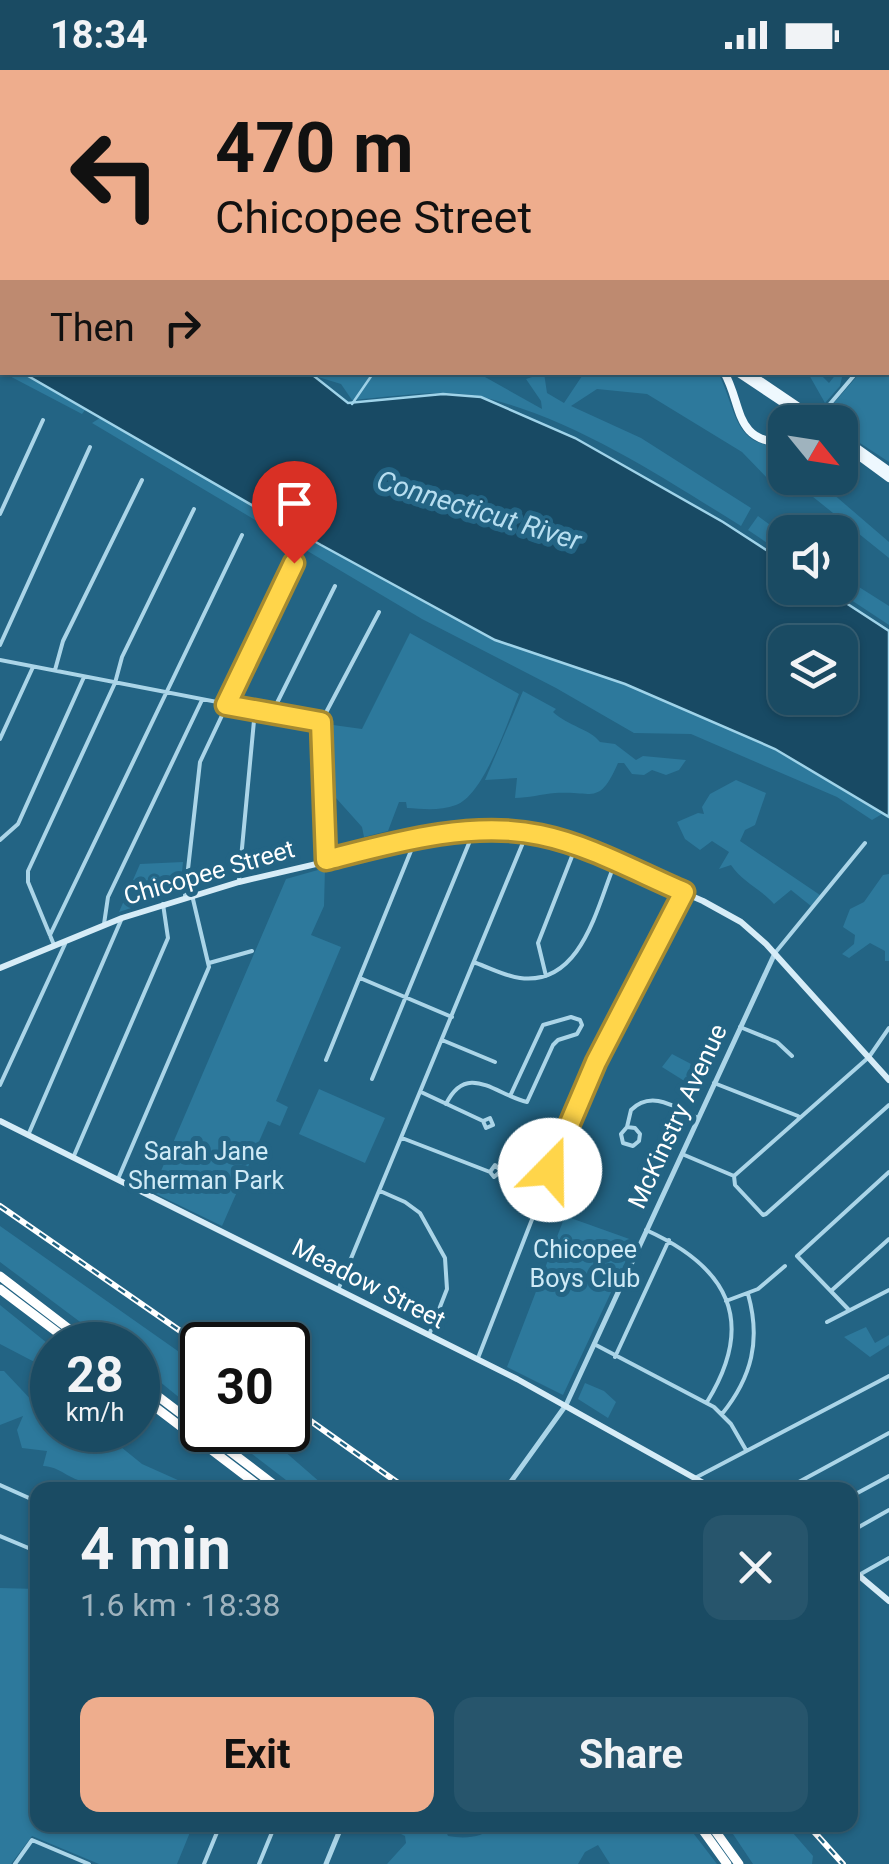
<!DOCTYPE html>
<html lang="en">
<head>
<meta charset="utf-8">
<style>
	:root { --surface:#1a4b63; --page:#27556c; --text:#f1f3f6; --muted:#9fb3be; --line:#386378; --accent:#eead8d }
	body { margin:0; font-family:Roboto,sans-serif; background:var(--page); color:var(--text); height:100vh; display:flex; flex-direction:column; font-size:38px; white-space:nowrap }
	* { box-sizing:border-box; margin:0 }
	p { font-size:32px; color:var(--muted) }
	.icon { flex:none; width:55px; height:55px; fill:none; stroke:currentColor; stroke-width:2; stroke-linecap:round; stroke-linejoin:round }
	.map { position:relative; flex:1; overflow:hidden }
	.details { position:absolute; left:30px; top:1412px; width:828px; height:350px; display:flex; flex-direction:column; background:var(--surface); border-radius:20px; box-shadow:0 2px 8px #0004,0 0 0 2px var(--line) }
	.details>* { flex:none }
	.banner { position:absolute; left:0px; top:0px; width:890px; height:305px; box-shadow:0 2px 8px #0004,0 0 0 2px var(--line); background:#eead8d; color:#111; overflow:hidden }
	.needle { width:65px; rotate:120deg }
	.controls { position:absolute; left:768px; top:335px; display:grid; gap:20px }
	.controls a { display:grid; place-items:center; width:90px; height:90px; border-radius:20px; background:var(--surface); box-shadow:0 2px 8px #0004,0 0 0 2px var(--line); font-size:50px }
	.speed { position:absolute; left:30px; top:1252px; display:flex; gap:20px; font-size:50px; font-weight:700; text-align:center }
	.speed>* { display:grid; place-content:center; width:130px; height:130px; border-radius:50%; background:var(--surface); box-shadow:0 2px 8px #0004,0 0 0 2px var(--line); line-height:1 }
	.speed small { font-size:25px; font-weight:400 }
	.speed .limit { border:5px solid #111; border-radius:15px; background:#fff; color:#111 }
	.pin { position:absolute; display:grid; place-items:center; width:85px; height:85px; color:#fff; margin:-102px -42px; border-radius:50% 50% 50% 0; rotate:-45deg; box-shadow:0 0 10px #0007 }
	.pin .icon { rotate:45deg }
	.me { position:absolute; width:110px; margin:-55px; rotate:22deg; stroke-linejoin:round; filter:drop-shadow(0 0 8px #0008) }
	.turn { display:flex; align-items:center; gap:35px; height:210px; padding:0 50px; font-size:45px }
	.turn .icon { width:130px; height:130px; stroke-width:2.5 }
	.turn b { display:block; font-size:70px; line-height:85px }
	.then { display:flex; align-items:center; height:95px; padding:0 50px; background:#0003; gap:20px; font-size:38px }
	.round { display:grid; place-items:center; flex:none; width:105px; height:105px; border-radius:20px; background:var(--page) }
	.overview { display:flex; align-items:center; justify-content:space-between; height:170px; padding:0 50px }
	h1 { font-size:60px; font-weight:700; line-height:75px }
	.primary-button { display:flex; gap:20px; margin-top:auto; padding:20px 50px }
	.primary-button a { flex:1; height:115px; border-radius:20px; background:var(--accent); color:#111; font-size:40px; font-weight:700; line-height:115px; text-align:center }
	.primary-button a+a { background:var(--page); color:var(--text) }
	.status { display:flex; justify-content:space-between; align-items:center; height:70px; padding:0 50px; background:var(--surface); direction:ltr }
	.status svg { height:28px; fill:currentColor }
	.map>svg:first-child { display:block }
	.green { fill:#2d799c }
	.water { fill:#184a64; stroke:#9fd3e9; stroke-width:2.5; fill-rule:evenodd }
	.lines { fill:none; stroke-linecap:round; stroke-linejoin:round }
	.stream { stroke:#9fd3e9; stroke-width:2.5 }
	.minor { stroke:#abd5e8; stroke-width:4 }
	.tertiary { stroke:#abd5e8; stroke-width:5 }
	.secondary { stroke:#d6ecf7; stroke-width:6 }
	.primary { stroke:#eef8fe; stroke-width:8 }
	.motorway { stroke:#fff; stroke-width:9 }
	.rail-casing { stroke:#fff; stroke-width:6 }
	.rail { stroke:#236484; stroke-width:2.5; stroke-dasharray:8; stroke-linecap:butt }
	.route-casing { stroke:#a68a30; stroke-width:25 }
	.route { stroke:#ffd54a; stroke-width:18 }
	.labels { text-anchor:middle; stroke-width:10; stroke-linejoin:round; paint-order:stroke }
	.street-label { font-size:25px; fill:#fff; stroke:#236484 }
	.park-label { font-size:25px; fill:#cfeaf6; stroke:#236484 }
	.water-label { font-size:28px; font-style:italic; fill:#b7def0; stroke:#236484 }
</style>
</head>
<body>
<div class="status"><b>18:34</b><svg viewBox="0 0 49 12"><path d="M0 12V9h3v3zM5 12V6h3v6zM10 12V3h3v9zM15 12V0h3v12zM26 1h20v11H26zM47 4h2v5h-2z"/></svg></div>
<div class="map">
<svg width="889" height="1794" viewBox="0 0 889 1794">
	<rect width="100%" height="100%" fill="#236484"/>
	<path class="green" d="M888,98H889V392L840,360V352H829L826,342L860,303L888,302Z
		M0,288L2,302L23,303L85,340L82,344L0,301Z
		M449,302L448,305L485,307L542,339L541,331L526,309L544,303L547,323L564,333L584,303H718C737,338 732,379 785,376V408H829L832,423L889,472V488L797,414L787,410L773,414L742,382L647,324L597,319L571,336L641,368L751,438L741,456C662,407 573,348 482,327C441,318 393,327 352,330L341,314L305,303Z
		M808,303H819L829,313L837,303H843L840,316L825,333Z
		M100,348L495,570L625,614L775,679L882,744L872,750L837,727L691,664L634,663L556,618L422,549L92,353Z
		M758,446L785,466V485L748,460Z
		M840,505L889,536V555L833,518H840Z
		M410,563L519,624C508,651 484,725 456,735C440,741 423,739 407,738L406,732H399L388,761L364,767L362,757L327,718L326,654L362,659Z
		M523,621L556,639L553,642C568,656 590,659 600,672L615,674L636,690L643,686L686,690L679,700L666,705L652,700L644,705L632,704L624,693H618C599,736 594,721 555,723C542,724 528,728 515,728L517,708L485,710Z
		M736,710L766,723L755,755L745,760L740,771L820,825L811,836L791,820L774,834C761,819 742,812 731,795L719,799L729,782L712,771L700,780L685,769L677,752L698,743L704,744L702,737L710,724Z
		M183,792L180,822L119,842L140,794Z
		M325,798L324,836L311,865L341,877L276,1031L288,1037L280,1056L268,1051L222,1156L152,1122L286,809Z
		M889,804V891H885V881L870,873L849,888L842,884L854,874L855,865L843,857L850,839L864,832L883,805Z
		M672,984L693,995L686,1012L662,997Z
		M319,1019L385,1048L365,1093L299,1064Z
		M565,1146L635,1171L563,1325L507,1297Z
		M0,1156L202,1298V1346L138,1294V1275H111L0,1192Z
		M0,1235L52,1277V1305L46,1298L0,1274Z
		M866,1257L875,1273L889,1265V1275L870,1287L844,1267Z
		M0,1301H4L36,1335L52,1331V1346L43,1357L53,1365L59,1360H100L142,1394L180,1411L179,1420H96L87,1411C71,1412 60,1396 43,1396L47,1381L22,1378L17,1360L23,1346L0,1355Z
		M585,1313L604,1321L616,1332L608,1348L578,1329Z
		M221,1360H253L270,1383L283,1380L329,1420H299Z
		M0,1518L37,1519L38,1755H193L177,1794H99L32,1766L11,1794H0Z
		M383,1755H416L424,1762L433,1755H448L445,1759L448,1766C465,1769 483,1768 496,1755H687L717,1794H610L598,1775L585,1782L578,1794H387L406,1773L405,1766Z
		M727,1755H786L813,1786L812,1794H753Z"/>
	<path class="water" d="M0,94L2,96V290L0,288Z
		M23,303H305L314,306L348,333L443,324L481,327L575,368L723,452L785,492V518H823L889,561V747L775,679L625,614L495,570L321,475ZM785,572H840V628H785Z"/>
	<g class="lines">
		<path class="stream" d="M888,50H889
			M352,334L374,302"/>
		<path class="minor" d="M444,0L448,2
			M667,0V2
			M552,2L554,0
			M888,94L889,95
			M818,348L857,302
			M0,444L43,350
			M0,575L90,377
			M0,590L321,652L326,790
			M55,600L63,571L142,410
			M272,643L335,516
			M321,652L379,542
			M0,669L33,597
			M0,770L18,754L84,607
			M239,810L255,640
			M185,826L200,692L294,493
			M104,854L108,827L202,630
			M50,865L242,465
			M54,875L28,812V801L115,613L122,587L194,439
			M775,883L865,773
			M209,893L252,881
			M476,893C490,898 505,906 520,908C582,916 597,836 615,793
			M546,906L538,873L576,776
			M360,908L452,947
			M740,957L777,972L792,986
			M442,970L495,992
			M326,990L415,771
			M372,1009L474,761
			M714,1013L798,1046
			M0,1015L65,874
			M421,1022L483,1051L486,1058L493,1055L490,1048L483,1051
			M446,1034C467,991 496,1025 527,1032L553,975L558,970L577,964L582,955L580,950L571,947L543,955L511,1024
			M627,1057L635,1058L640,1064L639,1071L633,1076L623,1073L621,1064L627,1057L631,1040C652,1019 676,1038 698,1048
			M29,1063L122,848
			M402,1068L490,1102L494,1107L501,1101L495,1095L490,1102
			M682,1084L734,1106L735,1115L763,1145L766,1144L889,1035
			M73,1088L168,868L163,834
			M734,1106L869,987L889,958
			M118,1109L209,897L192,825
			M380,1121L405,1132L420,1143L445,1188L447,1219L429,1265
			M646,1160C728,1197 757,1251 707,1332
			M338,1220L527,763
			M831,1221L889,1169
			M726,1231L758,1219L785,1196
			M849,1240L797,1186L889,1102
			M827,1252L889,1220
			M594,1274L714,1337L731,1354L746,1380
			M615,1287L669,1170
			M478,1288L577,1034L684,822
			M722,1344C752,1307 761,1270 748,1224
			M695,1408L889,1306
			M0,1415L38,1432
			M784,1420L889,1363
			M850,1427L889,1406
			M850,1462L889,1440
			M0,1466L38,1482
			M859,1505L889,1488
			M15,1794L32,1770L89,1794
			M204,1794L220,1755
			M259,1794L275,1755"/>
		<path class="tertiary" d="M505,1420L566,1335L775,883
			M326,1794L342,1755"/>
		<path class="secondary" d="M301,2L304,0
			M311,2L313,0
			M0,898L122,848L239,812L415,771L480,761L523,762L574,775L703,831L741,852L766,874L889,1010
			M0,1051L517,1309L716,1420
			M850,1498L889,1531"/>
		<path class="primary" d="M247,0L253,2
			M267,0L272,2
			M724,302C743,335 733,372 785,373
			M737,302L812,352
			M747,302L821,352
			M840,366L889,401
			M840,372L889,408"/>
		<path class="motorway" d="M26,0L29,2
			M37,0L41,2
			M69,2L74,0
			M81,2L84,0
			M0,1206L90,1275
			M0,1219L74,1275
			M138,1311L281,1420
			M138,1324L264,1420
			M699,1755L727,1794
			M711,1755L739,1794"/>
		<g class="rail-casing">
			<path id="rail" d="M0,1136L202,1276
				M288,1335L408,1420
				M808,1755L843,1794"/>
		</g>
		<use href="#rail" class="rail"/>
	</g>
	<g class="lines">
		<g class="route-casing">
			<path id="route" d="M294,493L226,635L321,652L326,790C392,773 471,750 540,765C589,775 637,802 684,822L596,992L550,1100"/>
		</g>
		<use href="#route" class="route"/>
	</g>
	<g class="labels">
		<g class="street-label">
			<text transform="translate(209 802) rotate(-16)" y="9">Chicopee Street</text>
			<text transform="translate(677 1046) rotate(-65)" y="9">McKinstry Avenue</text>
			<text transform="translate(369 1213) rotate(27)" y="9">Meadow Street</text>
		</g>
		<g class="park-label">
			<text x="206" y="1090">Sarah Jane<tspan x="206" dy="29">Sherman Park</tspan></text>
			<text x="585" y="1188">Chicopee<tspan x="585" dy="29">Boys Club</tspan></text>
		</g>
		<g class="water-label">
			<text transform="translate(479 440) rotate(17)" y="10">Connecticut River</text>
		</g>
	</g>
</svg>
<div class="controls">
<a><svg class="needle" viewBox="-14 -14 28 28"><path d="M0-13l5 13h-10z" fill="#e53935"/><path d="M0 13l5-13h-10z" fill="#9fb3be"/></svg></a>
<a><svg class="icon" aria-label="sound" viewBox="0 0 24 24"><path d="M4 9h4l5-4v14l-5-4H4zM17 9q2 3 0 6"/></svg></a>
<a><svg class="icon" aria-label="layers" viewBox="0 0 24 24"><path d="M12 4l9 5-9 5-9-5zM3 14l9 5 9-5"/></svg></a>
</div>
<div class="speed"><div>28<small>km/h</small></div><div class="limit">30</div></div>
<div class="pin" style="left:294px;top:493px;background:#d93025"><svg class="icon" aria-label="arrive" viewBox="0 0 24 24"><path d="M6 21V4h12l-3 4 3 4H6"/></svg></div>
<svg class="me" style="left:550px;top:1100px" viewBox="-20 -20 40 40"><circle r="19" fill="#fff"/><path d="M0-13L10 11 0 6-10 11z" fill="#ffd54a"/></svg>
<div class="banner">
<div class="turn"><svg class="icon" aria-label="left" viewBox="0 0 24 24"><path d="M17 20v-9H6M10 6l-5 5 5 5"/></svg><div><b>470 m</b>Chicopee Street</div></div>
<div class="then">Then<svg class="icon" aria-label="right" viewBox="0 0 24 24"><path d="M7 20v-9h11M14 6l5 5-5 5"/></svg></div>
</div>
<section class="details">
<div class="overview"><div><h1>4 min</h1><p>1.6 km · 18:38</p></div><a class="round"><svg class="icon" aria-label="close" viewBox="0 0 24 24"><path d="M6 6l12 12M18 6L6 18"/></svg></a></div>
<div class="primary-button"><a>Exit</a><a>Share</a></div>
</section>
</div>
</body>
</html>
